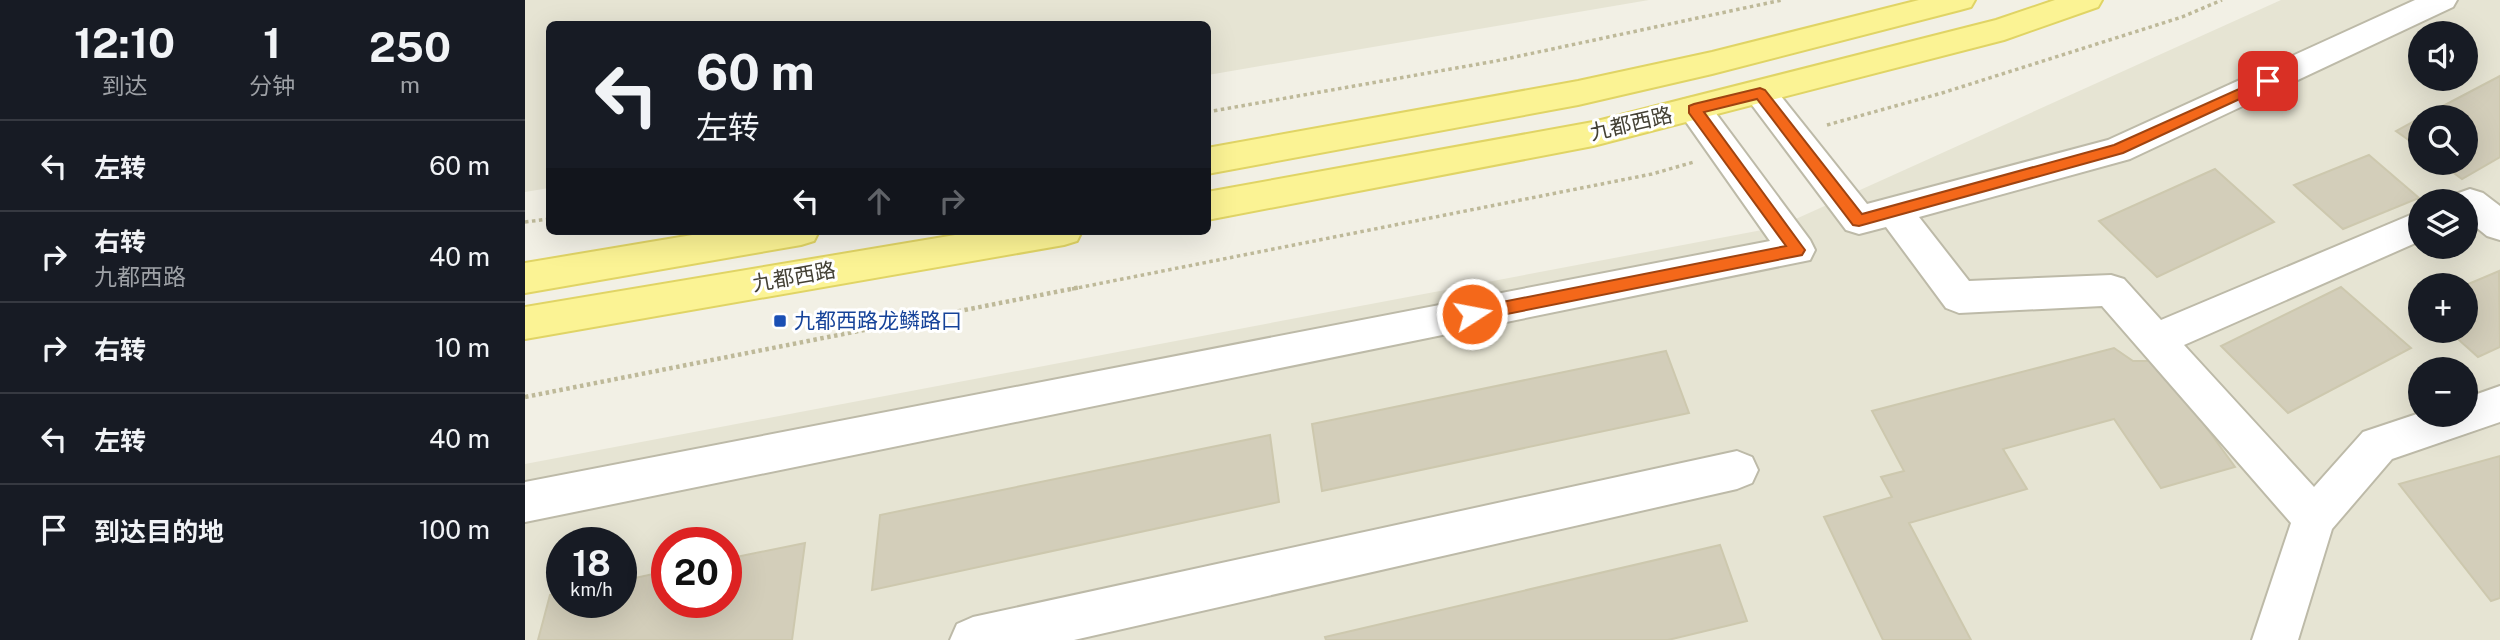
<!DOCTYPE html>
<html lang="zh">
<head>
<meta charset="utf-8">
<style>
	:root { --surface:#171b24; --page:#20242c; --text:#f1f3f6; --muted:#9ea1a6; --line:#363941 }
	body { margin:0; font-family:"Public Sans","Noto Sans SC",sans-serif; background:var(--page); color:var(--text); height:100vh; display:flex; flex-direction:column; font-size:26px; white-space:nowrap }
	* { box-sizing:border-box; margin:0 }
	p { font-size:23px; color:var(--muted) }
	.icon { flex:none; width:38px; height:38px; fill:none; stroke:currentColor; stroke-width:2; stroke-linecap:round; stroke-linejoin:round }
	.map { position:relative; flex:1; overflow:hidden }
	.side { display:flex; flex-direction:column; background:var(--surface); width:525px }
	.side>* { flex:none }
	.top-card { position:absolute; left:21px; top:21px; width:665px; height:214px; border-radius:10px; box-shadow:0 7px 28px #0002; background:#171b24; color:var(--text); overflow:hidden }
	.controls { position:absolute; left:1883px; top:21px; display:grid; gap:14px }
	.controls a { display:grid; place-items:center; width:70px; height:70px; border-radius:50%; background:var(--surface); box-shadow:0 7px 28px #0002; font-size:35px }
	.speed { position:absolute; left:21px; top:527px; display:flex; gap:14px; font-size:35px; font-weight:700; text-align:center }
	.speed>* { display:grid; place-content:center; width:91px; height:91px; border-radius:50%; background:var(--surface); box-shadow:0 7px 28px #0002; line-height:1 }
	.speed small { font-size:18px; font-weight:400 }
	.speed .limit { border:10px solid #d22; background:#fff; color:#111 }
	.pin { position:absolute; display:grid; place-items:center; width:60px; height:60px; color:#fff; margin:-30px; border-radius:14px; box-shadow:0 4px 10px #0006 }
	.me { position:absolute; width:77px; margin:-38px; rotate:79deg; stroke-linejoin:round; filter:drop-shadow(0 0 5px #0008) }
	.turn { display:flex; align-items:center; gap:24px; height:147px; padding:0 35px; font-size:32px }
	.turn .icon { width:91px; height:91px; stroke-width:2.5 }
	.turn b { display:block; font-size:49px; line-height:60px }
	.lanes { display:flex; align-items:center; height:66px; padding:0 35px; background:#0003; justify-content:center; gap:35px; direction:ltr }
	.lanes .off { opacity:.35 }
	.eta { display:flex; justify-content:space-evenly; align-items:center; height:119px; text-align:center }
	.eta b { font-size:42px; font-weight:700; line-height:49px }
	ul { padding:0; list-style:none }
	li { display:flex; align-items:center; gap:21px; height:91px; padding:0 35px; border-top:2px solid var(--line) }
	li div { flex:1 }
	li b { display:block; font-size:26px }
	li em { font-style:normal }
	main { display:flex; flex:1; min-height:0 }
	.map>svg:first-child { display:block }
	.residential { fill:#e6e4d3; fill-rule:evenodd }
	.building { fill:#d3ceba; stroke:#cdc8ae; stroke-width:2 }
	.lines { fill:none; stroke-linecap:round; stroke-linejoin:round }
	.minor-casing { stroke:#bdbaa8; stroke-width:4 }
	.major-casing { stroke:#e0d465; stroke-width:4 }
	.path-far1 { stroke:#beb999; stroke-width:3.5; stroke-dasharray:3.5 3.5; stroke-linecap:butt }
	.path { stroke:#beb999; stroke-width:4.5; stroke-dasharray:3.5 3.5; stroke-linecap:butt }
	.minor { fill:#fff; fill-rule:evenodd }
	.major { fill:#fbf394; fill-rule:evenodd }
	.route { fill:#f4681a; stroke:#9f4411; stroke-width:2 }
	.transit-dot { fill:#1a4fb4; stroke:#fff; stroke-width:2.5 }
	.labels { text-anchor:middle; stroke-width:6; stroke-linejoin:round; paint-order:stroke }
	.street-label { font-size:21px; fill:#444135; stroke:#fff }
	.transit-label { font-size:21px; fill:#164399; stroke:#fff; text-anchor:start }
</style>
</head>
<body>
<main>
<section class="side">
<div class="eta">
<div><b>12:10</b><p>到达</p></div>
<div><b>1</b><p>分钟</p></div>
<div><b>250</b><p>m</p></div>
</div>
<ul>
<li><svg class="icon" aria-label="left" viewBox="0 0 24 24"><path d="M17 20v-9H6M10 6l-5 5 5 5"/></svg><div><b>左转</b></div><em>60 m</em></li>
<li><svg class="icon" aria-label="right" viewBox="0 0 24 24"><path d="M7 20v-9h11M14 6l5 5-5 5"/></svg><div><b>右转</b><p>九都西路</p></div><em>40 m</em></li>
<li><svg class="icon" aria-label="right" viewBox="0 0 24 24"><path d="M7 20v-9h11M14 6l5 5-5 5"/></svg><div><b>右转</b></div><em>10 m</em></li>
<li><svg class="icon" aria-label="left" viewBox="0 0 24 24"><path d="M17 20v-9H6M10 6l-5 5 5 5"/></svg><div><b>左转</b></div><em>40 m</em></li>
<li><svg class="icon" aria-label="arrive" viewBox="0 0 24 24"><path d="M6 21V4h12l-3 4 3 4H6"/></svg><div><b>到达目的地</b></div><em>100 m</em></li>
</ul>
</section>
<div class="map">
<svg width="1975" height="640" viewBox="0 0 1975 640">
	<rect width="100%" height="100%" fill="#f2f0e5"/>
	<path class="residential" d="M0,0H1124L683,75L682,24H24V188L0,192Z
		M1756,0H1975V640H0V464L1253,227ZM1895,33H1941V79H1895ZM1895,117H1941V163H1895ZM1895,201H1941V247H1895ZM1895,285H1941V331H1895ZM1895,369H1941V415H1895ZM37,542H96V602H37ZM142,542H201V602H142Z"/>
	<path class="building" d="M1975,76V157L1937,179L1915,163H1941V117H1897Z
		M1895,118V148L1871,131Z
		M1844,155L1894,198L1818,229L1769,185Z
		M1690,169L1749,222L1632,277L1574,221Z
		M1974,271L1975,347L1953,357L1924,331H1941V285Z
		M1816,287L1886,348L1763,413L1696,346Z
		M1589,348L1608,361H1633L1710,467L1636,488L1589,419L1478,449L1502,489L1384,523L1446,640H1358L1299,517L1367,497L1356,477L1379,471L1347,411Z
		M1141,351L1164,413L797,491L787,424Z
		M745,435L754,502L347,590L355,515Z
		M1975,456V598L1966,601L1874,484Z
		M280,543L267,640H13L25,595L37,593V602H96V581L142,571V602H201V559Z
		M1195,545L1222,621L1143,640H801L800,637Z"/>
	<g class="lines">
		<g class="minor-casing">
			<path id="minor" d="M1890,0H1932L1928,7L1605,159L1394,217L1444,281L1586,275L1599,279L1636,320L1895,211V241L1659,345L1789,487L1838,432L1895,413V415H1941V398L1975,386V422L1867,459L1807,529L1773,640H1727L1766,523L1577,306L1434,313L1421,308L1361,227L1334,234L1321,230L1218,93L1223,85L1235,81L1247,85L1342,204L1583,140Z
				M1169,97L1181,100L1285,240L1290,250L1285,260L0,522V482L1245,241L1152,109L1157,100Z
				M1945,189L1958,193L1975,206V240L1962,236L1941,219V201H1925L1928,195Z
				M1212,451L1227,457L1233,470L1227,483L1212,489L549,640H425L432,624L448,617Z"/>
		</g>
		<g class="major-casing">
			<path id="major" d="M1394,0H1450L1446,7L1435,10L1187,74L1053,105L682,174V148L1053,81L1187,52Z
				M1530,0H1577L1573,7L1479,40L1068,146L682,220V192L1068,122L1471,20Z
				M191,231H294L289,241L276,245L0,293V263Z
				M454,231H557L552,241L539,245L0,339V307Z"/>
		</g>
		<path class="path-far1" d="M682,112L971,61L1257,0
			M1302,125L1417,93L1657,17L1697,0
			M0,222L24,219
			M547,289L1127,174L1169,162"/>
		<path class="path" d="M0,397L556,287"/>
		<use href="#minor" class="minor"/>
		<use href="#major" class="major"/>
	</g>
	<path class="route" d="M1743,76L1747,77V84L1598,153L1334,226L1328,225L1232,99L1179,112L1277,246L1280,250L1277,255L947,321L939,314L947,308L1261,246L1164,113V106L1169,104L1235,88L1240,90L1337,214L1589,145Z"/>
	<rect class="transit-dot" x="248" y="314" width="14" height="14" rx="3.5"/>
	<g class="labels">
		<g class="street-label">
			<text transform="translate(1106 124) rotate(-13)" y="7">九都西路</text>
			<text transform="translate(269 277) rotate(-10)" y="7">九都西路</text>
		</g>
		<g class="transit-label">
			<text x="269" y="328">九都西路龙鳞路口</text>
		</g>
	</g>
</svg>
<div class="controls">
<a><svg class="icon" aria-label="sound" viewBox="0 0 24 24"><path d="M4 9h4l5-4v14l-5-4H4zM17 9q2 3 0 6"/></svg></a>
<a><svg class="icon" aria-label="search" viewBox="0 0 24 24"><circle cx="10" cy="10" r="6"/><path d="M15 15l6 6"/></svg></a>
<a><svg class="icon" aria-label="layers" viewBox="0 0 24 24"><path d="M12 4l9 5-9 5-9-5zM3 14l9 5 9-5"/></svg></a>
<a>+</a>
<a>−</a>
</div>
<div class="speed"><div>18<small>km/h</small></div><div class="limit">20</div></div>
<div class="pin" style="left:1743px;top:81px;background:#d93025"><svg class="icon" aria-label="arrive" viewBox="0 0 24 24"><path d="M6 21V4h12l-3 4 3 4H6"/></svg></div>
<svg class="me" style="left:947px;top:314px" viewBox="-20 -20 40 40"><circle r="17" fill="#f4681a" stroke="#fff" stroke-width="3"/><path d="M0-11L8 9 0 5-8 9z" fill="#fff"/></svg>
<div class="top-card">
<div class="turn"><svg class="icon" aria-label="left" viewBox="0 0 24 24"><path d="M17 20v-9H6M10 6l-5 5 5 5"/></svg><div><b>60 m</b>左转</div></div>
<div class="lanes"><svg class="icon" aria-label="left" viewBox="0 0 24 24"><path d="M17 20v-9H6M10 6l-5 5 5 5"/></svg><svg class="icon off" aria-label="ahead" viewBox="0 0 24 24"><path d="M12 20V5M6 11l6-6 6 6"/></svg><svg class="icon off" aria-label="right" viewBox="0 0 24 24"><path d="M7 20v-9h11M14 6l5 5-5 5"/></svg></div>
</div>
</div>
</main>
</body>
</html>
